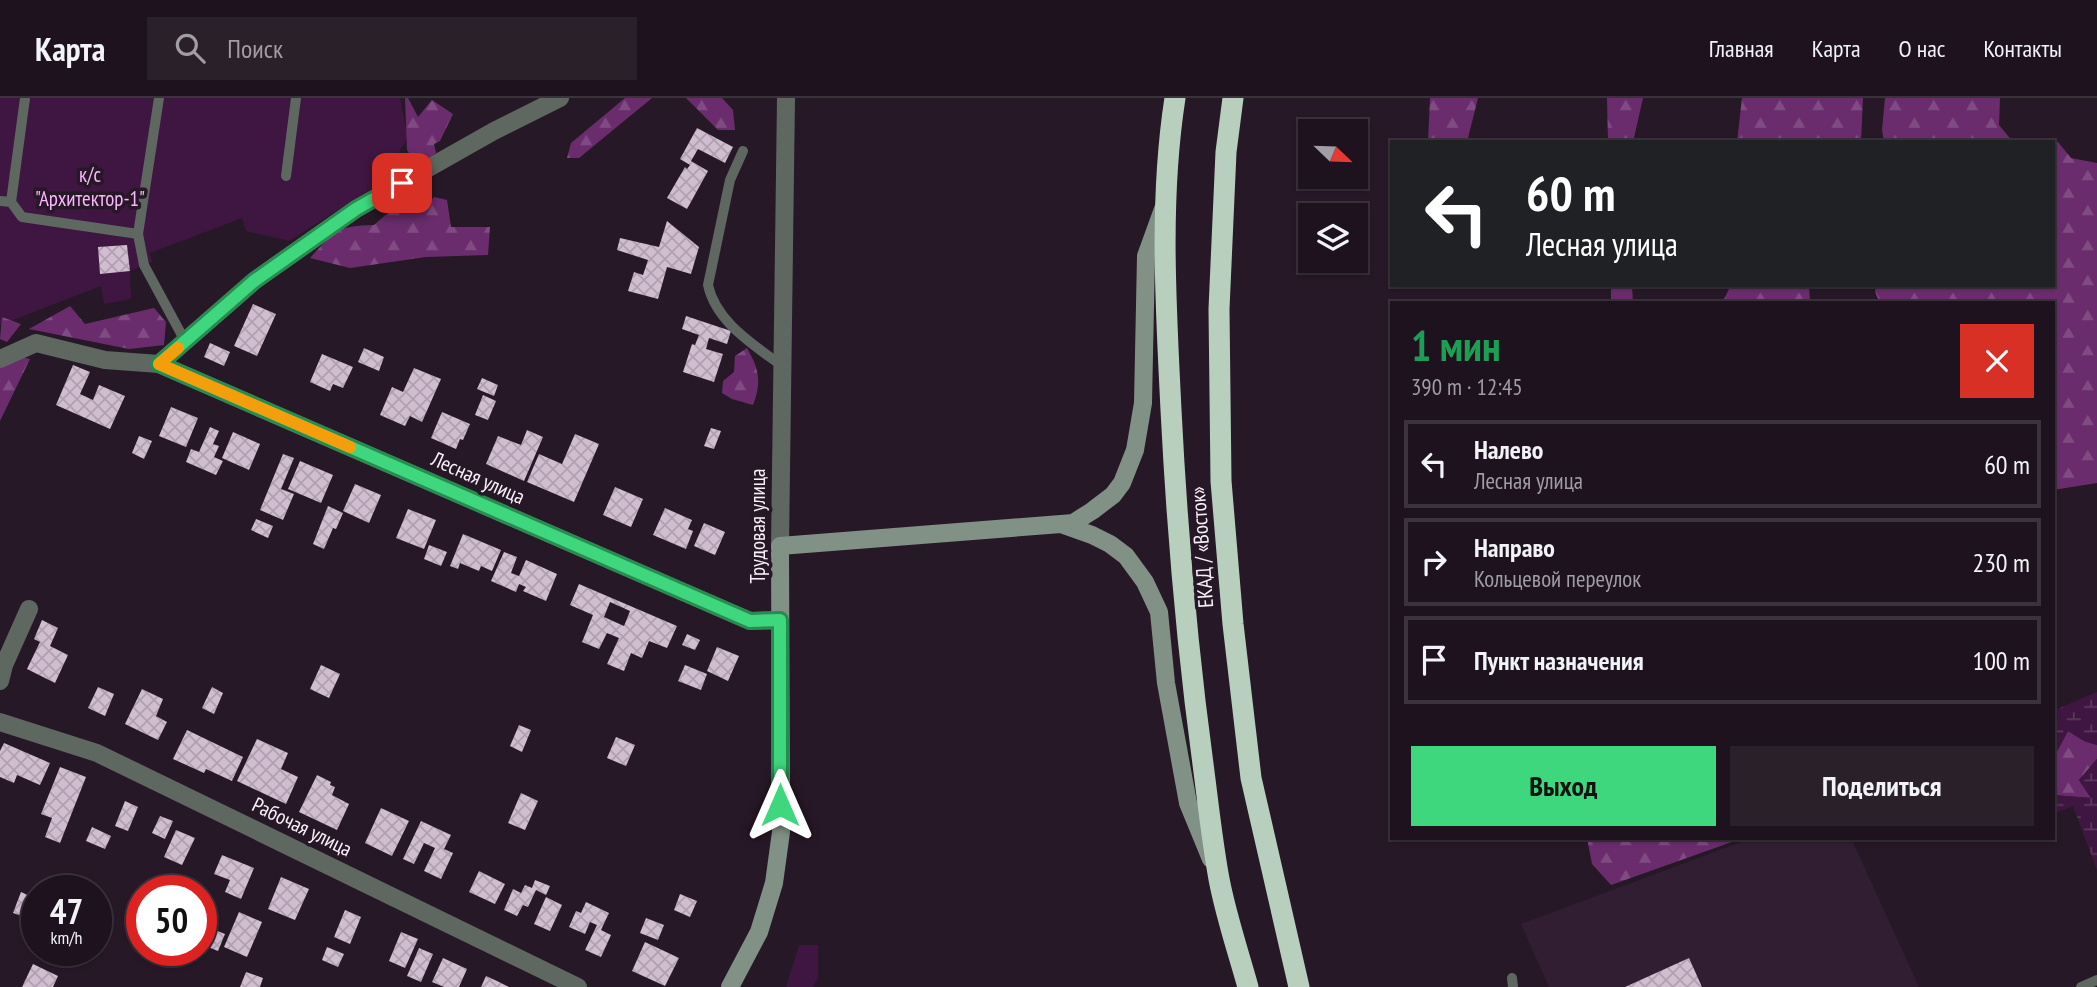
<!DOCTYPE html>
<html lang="ru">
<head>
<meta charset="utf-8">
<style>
	:root { --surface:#1d121d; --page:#2a202a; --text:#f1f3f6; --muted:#a09ea4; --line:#3b323b; --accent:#3ed77d }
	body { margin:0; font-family:"PT Sans Narrow",sans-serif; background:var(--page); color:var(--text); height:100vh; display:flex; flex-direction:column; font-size:26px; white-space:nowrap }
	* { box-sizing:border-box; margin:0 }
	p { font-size:23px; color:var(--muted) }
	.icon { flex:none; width:38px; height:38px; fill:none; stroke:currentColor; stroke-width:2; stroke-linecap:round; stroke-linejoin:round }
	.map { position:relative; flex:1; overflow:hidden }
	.drawer { position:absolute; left:1390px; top:203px; width:665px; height:539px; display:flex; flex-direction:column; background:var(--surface); border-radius:0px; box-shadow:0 2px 5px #0004,0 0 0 2px var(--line) }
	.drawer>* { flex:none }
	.banner { position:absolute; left:1390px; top:42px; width:665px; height:147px; border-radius:0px; box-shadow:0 2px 5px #0004,0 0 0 2px var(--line); background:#202124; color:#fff; overflow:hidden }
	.needle { width:46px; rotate:113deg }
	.controls { position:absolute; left:1298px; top:21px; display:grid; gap:14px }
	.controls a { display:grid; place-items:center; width:70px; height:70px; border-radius:0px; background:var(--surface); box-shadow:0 2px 5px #0004,0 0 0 2px var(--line); font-size:35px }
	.speed { position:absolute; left:21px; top:777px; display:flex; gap:14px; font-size:35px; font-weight:700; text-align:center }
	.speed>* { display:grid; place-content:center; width:91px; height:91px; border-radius:50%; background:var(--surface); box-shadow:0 2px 5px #0004,0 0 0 2px var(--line); line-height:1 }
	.speed small { font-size:18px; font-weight:400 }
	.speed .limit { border:10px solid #d22; background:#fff; color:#111 }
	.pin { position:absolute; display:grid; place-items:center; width:60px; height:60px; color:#fff; margin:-30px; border-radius:14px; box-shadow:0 4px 10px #0006 }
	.me { position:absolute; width:77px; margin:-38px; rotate:0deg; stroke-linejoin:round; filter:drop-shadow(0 0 5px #0008) }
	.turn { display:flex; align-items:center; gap:24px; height:147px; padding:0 21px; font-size:32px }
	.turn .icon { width:91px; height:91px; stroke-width:2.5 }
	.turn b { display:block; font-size:49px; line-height:60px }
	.round { display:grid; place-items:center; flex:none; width:74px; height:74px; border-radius:0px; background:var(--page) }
	.overview { display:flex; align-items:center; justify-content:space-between; height:119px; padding:0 21px }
	h1 { font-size:42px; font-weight:800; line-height:52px; color:#1e9e55 }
	.action { display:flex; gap:14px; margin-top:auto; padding:14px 21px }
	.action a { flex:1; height:80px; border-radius:0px; background:var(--accent); color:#111; font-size:28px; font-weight:800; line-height:80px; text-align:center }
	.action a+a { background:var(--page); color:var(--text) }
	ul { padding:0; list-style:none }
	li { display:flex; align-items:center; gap:21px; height:88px; margin:0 14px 10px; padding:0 7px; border:4px solid var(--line); border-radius:0px }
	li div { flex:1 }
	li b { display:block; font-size:26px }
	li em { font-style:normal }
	header { display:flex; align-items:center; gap:42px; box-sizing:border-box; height:98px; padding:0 35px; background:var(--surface); border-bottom:2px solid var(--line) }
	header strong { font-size:33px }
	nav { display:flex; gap:38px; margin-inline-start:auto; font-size:24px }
	.search { width:490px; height:63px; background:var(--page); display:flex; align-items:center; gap:18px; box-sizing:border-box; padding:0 24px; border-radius:0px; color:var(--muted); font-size:26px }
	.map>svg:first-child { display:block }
	.built { fill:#311e32 }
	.green { fill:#3f1641 }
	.forest { fill:url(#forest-firs) }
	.wetland { fill:url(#wetland-marsh) }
	.building { fill:url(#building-cross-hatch); fill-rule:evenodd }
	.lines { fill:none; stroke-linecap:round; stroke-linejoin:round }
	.lane { stroke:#5e6760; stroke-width:10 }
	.street { stroke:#5e6760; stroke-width:18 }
	.secondary { stroke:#829186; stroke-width:18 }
	.highway { stroke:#b8cfbd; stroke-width:21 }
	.route-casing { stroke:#288c51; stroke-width:18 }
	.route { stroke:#3ed77d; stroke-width:12 }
	.slow { stroke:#f59e0b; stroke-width:12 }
	.labels { text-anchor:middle; stroke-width:7; stroke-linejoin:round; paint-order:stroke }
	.park-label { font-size:21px; fill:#fcb5fe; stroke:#271827 }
	.street-label { font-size:21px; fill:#faf0fa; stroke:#271827 }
</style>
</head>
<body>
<header>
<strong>Карта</strong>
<div class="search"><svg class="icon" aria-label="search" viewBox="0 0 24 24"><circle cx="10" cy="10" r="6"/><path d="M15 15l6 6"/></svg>Поиск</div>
<nav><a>Главная</a><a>Карта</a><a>О нас</a><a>Контакты</a></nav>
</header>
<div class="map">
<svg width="2097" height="889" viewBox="0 0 2097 889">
	<defs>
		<pattern id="forest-firs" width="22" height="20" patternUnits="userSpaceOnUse" patternTransform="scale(1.75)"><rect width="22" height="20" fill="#6a2c6d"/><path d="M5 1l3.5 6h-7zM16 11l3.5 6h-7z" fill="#804b83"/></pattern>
		<pattern id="wetland-marsh" width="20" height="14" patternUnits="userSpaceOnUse" patternTransform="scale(1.75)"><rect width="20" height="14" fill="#3f1641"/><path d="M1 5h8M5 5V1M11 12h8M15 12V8" fill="none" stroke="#5c385d"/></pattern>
		<pattern id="building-cross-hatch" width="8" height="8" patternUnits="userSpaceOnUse" patternTransform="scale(1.75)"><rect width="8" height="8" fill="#d0bdd0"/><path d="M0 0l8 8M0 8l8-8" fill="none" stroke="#afa0af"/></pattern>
	</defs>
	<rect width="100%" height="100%" fill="#271827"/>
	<path class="built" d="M1752,740H1851L1919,889H1549L1521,826Z"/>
	<path class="green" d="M0,0H400L408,40L396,59L398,74L289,143L246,133L242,120L150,155L152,164L130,173L131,201L104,206L101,188L0,227Z
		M799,847H818V879L813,889H786Z"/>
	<path class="forest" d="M405,0H408L418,19L432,2L453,16L440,43L434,46L436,55L417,68L407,52Z
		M625,0H652L579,60H567L571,45Z
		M686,0H722L733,12L735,32H718Z
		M1430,0H1478L1467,44H1428Z
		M1607,0H1643L1633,44H1608Z
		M1742,0H1863L1861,44H1737Z
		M1885,0H2000L1999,27L2013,44H1884L1882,32Z
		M2058,44L2071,60L2097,65V385L2053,392V205H1880L1875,194L1876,187H2053V45Z
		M434,99L447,102L451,129H490L488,157L426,159L350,170L310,160C335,133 336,128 374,127L399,105L421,115Z
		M1611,187H1632L1633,205H1611Z
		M1731,187H1809L1810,205H1722Z
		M70,208L85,226L154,210L166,224L164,247L129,251L29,231Z
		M2,219L21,226L7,244L0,241Z
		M747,250C759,271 762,284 753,307L732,301L722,295L723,283L734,274L735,258Z
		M16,258L30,261L0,323V267Z
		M2068,633L2084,643L2097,647V661L2079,682L2091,700L2053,697V661Z
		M1587,740H1743L1611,787L1592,766Z"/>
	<path class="wetland" d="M2097,594V647L2084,643L2068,633L2053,661V613Z
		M2097,661V772L2073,708L2053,716V697L2091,700L2079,682Z"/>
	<path class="building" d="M697,30L733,49L725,65L698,51L691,63L708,73L687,111L667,100L685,69L687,71L690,67L680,61Z
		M667,123L699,149L691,176L667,169L658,201L628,193L634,174L643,177L648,162L617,152L620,140L659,149Z
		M127,147L130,173L100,176L98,149Z
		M253,206L276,216L257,258L234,248Z
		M686,218L731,233L727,246L709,240L706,251L723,256L714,284L683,274L692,246L695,247L699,237L682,231Z
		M210,245L230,254L224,268L204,259Z
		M364,250L384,259L379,273L358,264Z
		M322,256L353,269L343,290L333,286L330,293L310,284Z
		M73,267L90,274L80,296L93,302L99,287L125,298L110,331L56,307Z
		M414,270L441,281L422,324L410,318L405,328L380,317L392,289L403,294Z
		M482,280L498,287L494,298L477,291Z
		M483,297L496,303L488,322L475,317Z
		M171,309L198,320L186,349L159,338Z
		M442,314L470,326L463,342L460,341L456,351L431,340Z
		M210,329L219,333L213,346L219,348L214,359L223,363L216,377L186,364L191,351L199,354Z
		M711,330L721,333L714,351L704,348Z
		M527,332L543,339L524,383L486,366L498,338L521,347Z
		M233,334L260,346L249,372L222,360Z
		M575,336L599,346L574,404L527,384L539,356L562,366Z
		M139,338L152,343L144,361L132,355Z
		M283,356L294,360L281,391L294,396L283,422L260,412Z
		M300,363L333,377L321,405L288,391Z
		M355,386L381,397L369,425L343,413Z
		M615,389L643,401L631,429L603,417Z
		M328,408L343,415L336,431L333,430L324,451L313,446Z
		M665,410L692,422L688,431L693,433L686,451L653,437Z
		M408,411L436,422L424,451L396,440Z
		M256,421L273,428L268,440L251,432Z
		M704,425L725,434L715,457L694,448Z
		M463,436L501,452L492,473L481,468L479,473L460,465L458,471L450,468Z
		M429,447L447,454L441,468L424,461Z
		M504,454L517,459L511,475L519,478L526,462L557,476L546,503L523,493L526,489L519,486L516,494L491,483Z
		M579,486L677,528L667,550L649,543L642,560L631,555L624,573L607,566L619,540L607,535L599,551L582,544L593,517L570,507ZM610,504L630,513L624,528L604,519Z
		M42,522L58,530L50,548L68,557L55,585L27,571L40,544L34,541Z
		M687,536L700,542L695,552L682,547Z
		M717,549L739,558L728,583L707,573Z
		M321,567L340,576L329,600L310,591Z
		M685,567L707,576L701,592L678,583Z
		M98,589L114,596L105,618L88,610Z
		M212,589L223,595L214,616L202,610Z
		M142,591L163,601L156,618L167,624L158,642L125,626Z
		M519,627L531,632L522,654L510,648Z
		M187,632L243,659L232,683L206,671L204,675L173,661Z
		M616,639L635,647L626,668L607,660Z
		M257,641L288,655L281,671L298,679L286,706L237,683Z
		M4,645L50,665L40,687L17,677L14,685L0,679V653Z
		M60,669L86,679L60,745L45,739L52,720L41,716Z
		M317,677L331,684L330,687L335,689L332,697L349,706L337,732L299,714Z
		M521,695L538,703L525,732L508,725Z
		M125,703L138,709L128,733L115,728Z
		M381,710L409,723L392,758L365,745Z
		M160,718L173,723L165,741L152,735Z
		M421,723L451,737L444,751L453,755L441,781L424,773L435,750L424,745L414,766L403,761Z
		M92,729L111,738L105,751L86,743Z
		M176,732L195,740L182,767L164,759Z
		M222,757L254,770L241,801L225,794L230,782L214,776Z
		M479,773L505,786L495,806L469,794Z
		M156,778L180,788L178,793H149Z
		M281,779L309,791L295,822L268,811Z
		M535,782L550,788L546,797L536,792L528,809L523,807L517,818L504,812L513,791L521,795L525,787L532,790Z
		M21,794L30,798L22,818L13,815Z
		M680,796L697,803L690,819L674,812Z
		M546,799L562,807L550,833L534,826Z
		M586,804L609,815L601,832L611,837L601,859L585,852L597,827L590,824L585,836L569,829L576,813L581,815Z
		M345,812L361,819L350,846L334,839Z
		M239,814L262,824L247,859L224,849Z
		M646,820L664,827L658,842L640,835Z
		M215,832L225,836L218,853L208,849Z
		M401,834L418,841L405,870L389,863Z
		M645,844L679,860L665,888L632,873Z
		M327,849L344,856L338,869L322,862Z
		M419,850L433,856L421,884L407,878Z
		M443,860L467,871L459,889H444L432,884Z
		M1689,860L1702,889H1625Z
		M33,866L58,878L53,889H22Z
		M246,874L263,880L260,889H240Z
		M486,878L497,883L509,889H481Z"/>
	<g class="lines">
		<path class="lane" d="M743,53L730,82L708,187C716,224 753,246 782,268
			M286,78L296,0
			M0,103L11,104L22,119L138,136L159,0
			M11,104L25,0
			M138,136L144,167L185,243
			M1512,880L1513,889
			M2081,889L2097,882"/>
		<path class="street" d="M0,261L36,245L105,262L159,266L254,183L356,111L494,33L560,0
			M159,266L750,523L780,522
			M780,448L786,0
			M0,583L4,567L29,511
			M0,624L97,655L578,889"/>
		<path class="secondary" d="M1061,426L1092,437L1110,446L1126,458L1145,484L1159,514L1166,585L1188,705L1211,761
			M730,889L759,834L774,785L781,734L780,448L1061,426L1073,425L1092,413L1113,397L1122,385L1135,352L1143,305L1146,158L1163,111"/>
		<path class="highway" d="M1175,0C1159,103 1166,209 1171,312C1177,431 1187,548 1203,666C1208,704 1212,743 1219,781C1226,818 1238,853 1248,889
			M1233,0L1226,54L1219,211L1221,383L1233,526L1251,680L1299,889"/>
	</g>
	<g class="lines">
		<g class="route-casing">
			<path id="route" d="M402,85L356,111L254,183L159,266L750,523L780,522V707"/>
		</g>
		<use href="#route" class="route"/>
		<path class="slow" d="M178,250L159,266L350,349"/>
	</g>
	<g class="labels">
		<g class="park-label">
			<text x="90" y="84">к/с<tspan x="90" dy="24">"Архитектор-1"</tspan></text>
		</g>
		<g class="street-label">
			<text transform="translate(478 380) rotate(24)" y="7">Лесная улица</text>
			<text transform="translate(758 428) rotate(-90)" y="7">Трудовая улица</text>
			<text transform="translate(1202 449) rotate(-94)" y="7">ЕКАД / «Восток»</text>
			<text transform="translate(302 729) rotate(26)" y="7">Рабочая улица</text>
		</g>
	</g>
</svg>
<div class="controls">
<a><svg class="needle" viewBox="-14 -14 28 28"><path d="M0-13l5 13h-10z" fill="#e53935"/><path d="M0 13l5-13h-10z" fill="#a09ea4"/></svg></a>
<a><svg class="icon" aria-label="layers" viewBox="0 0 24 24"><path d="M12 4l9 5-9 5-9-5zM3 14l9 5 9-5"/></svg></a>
</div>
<div class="speed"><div>47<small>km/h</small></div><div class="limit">50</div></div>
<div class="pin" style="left:402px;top:85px;background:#d93025"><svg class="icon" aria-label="arrive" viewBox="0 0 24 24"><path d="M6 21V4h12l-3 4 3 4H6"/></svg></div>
<svg class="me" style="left:780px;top:707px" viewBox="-20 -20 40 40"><path d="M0-17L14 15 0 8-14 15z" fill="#3ed77d" stroke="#fff" stroke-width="4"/></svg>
<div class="banner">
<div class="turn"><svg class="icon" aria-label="left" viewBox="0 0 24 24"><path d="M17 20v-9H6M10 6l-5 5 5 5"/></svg><div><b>60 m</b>Лесная улица</div></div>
</div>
<section class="drawer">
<div class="overview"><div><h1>1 мин</h1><p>390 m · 12:45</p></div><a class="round" style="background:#d93025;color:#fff"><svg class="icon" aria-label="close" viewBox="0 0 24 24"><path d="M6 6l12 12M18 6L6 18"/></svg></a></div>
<ul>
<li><svg class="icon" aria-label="left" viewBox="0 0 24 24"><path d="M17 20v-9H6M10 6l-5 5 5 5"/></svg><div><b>Налево</b><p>Лесная улица</p></div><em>60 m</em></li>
<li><svg class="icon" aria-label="right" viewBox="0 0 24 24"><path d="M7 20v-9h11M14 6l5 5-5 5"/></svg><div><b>Направо</b><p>Кольцевой переулок</p></div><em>230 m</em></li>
<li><svg class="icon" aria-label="arrive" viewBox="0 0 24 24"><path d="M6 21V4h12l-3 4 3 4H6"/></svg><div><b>Пункт назначения</b></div><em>100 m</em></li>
</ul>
<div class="action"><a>Выход</a><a>Поделиться</a></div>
</section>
</div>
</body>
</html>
